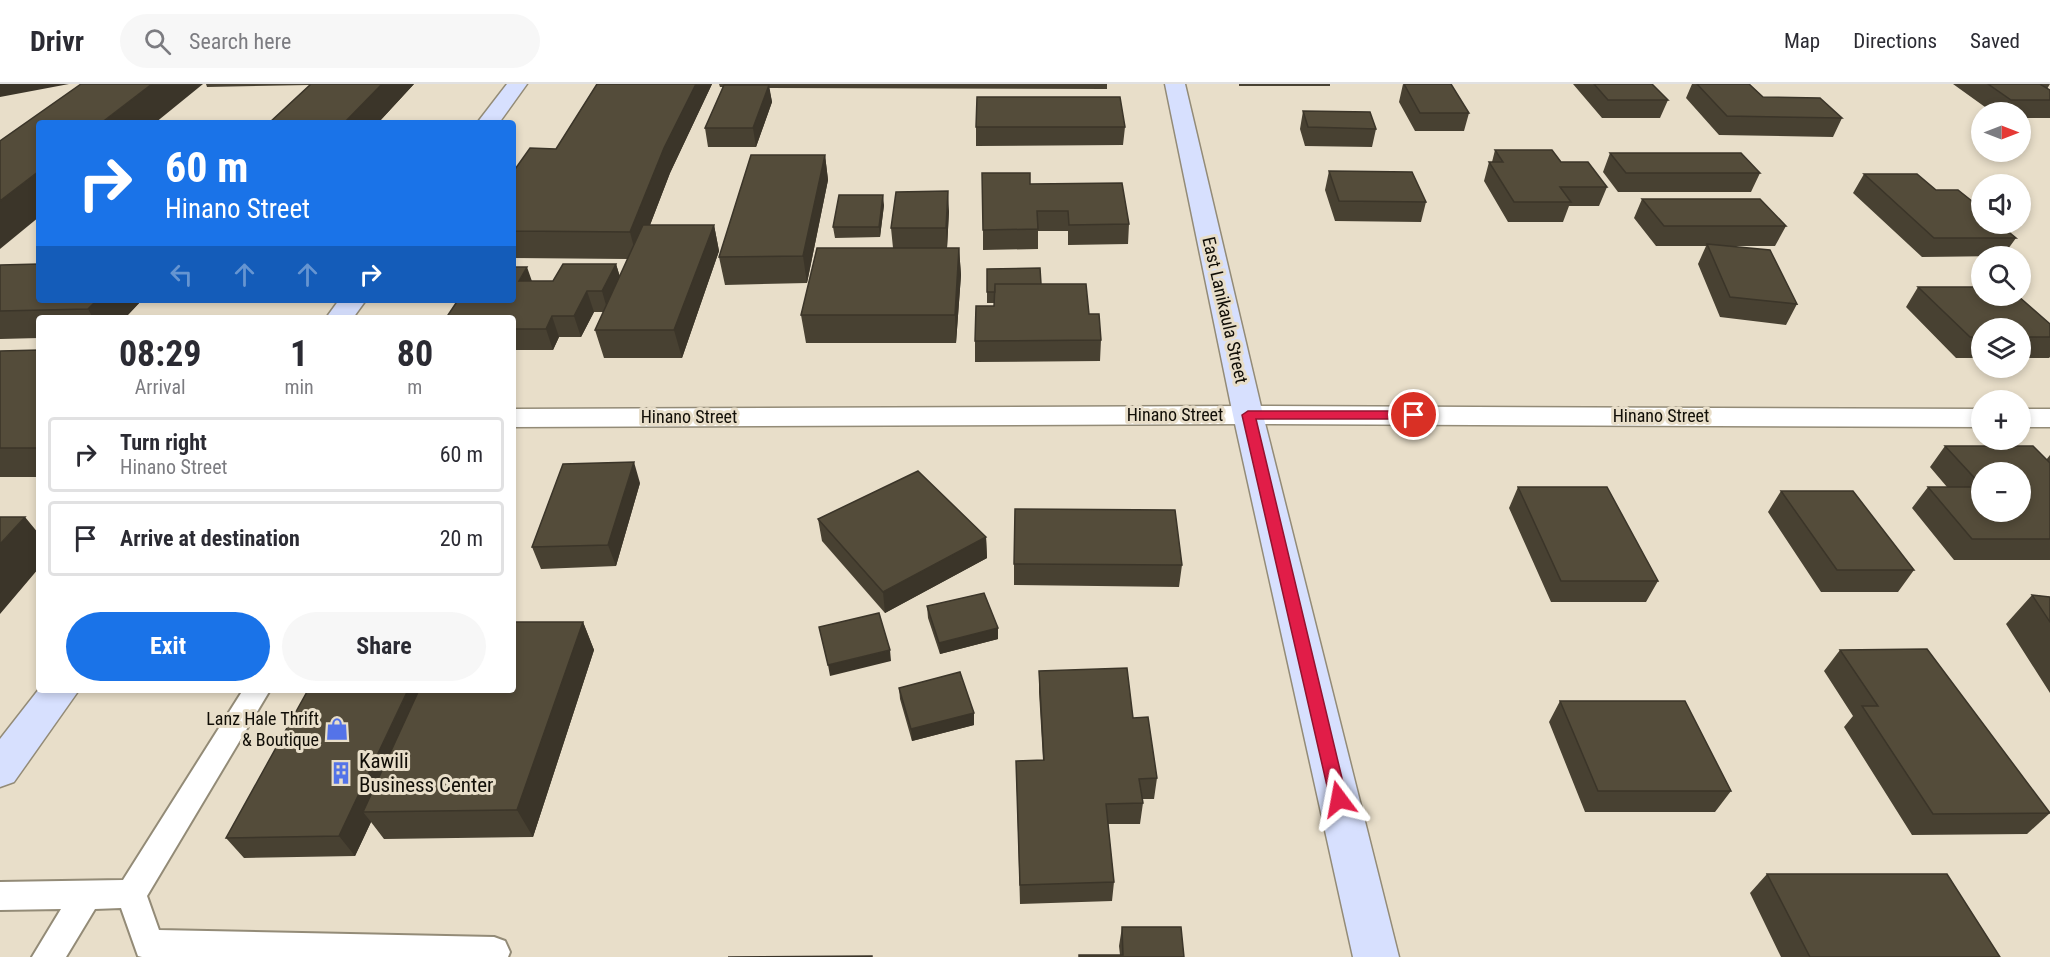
<!DOCTYPE html>
<html lang="en">
<head>
<meta charset="utf-8">
<style>
	:root { --surface:#fff; --page:#f7f7f7; --text:#2b2b33; --muted:#7c7c81; --line:#e1e1e2; --accent:#1a73e8 }
	body { margin:0; font-family:"Roboto Condensed",sans-serif; background:var(--page); color:var(--text); height:100vh; display:flex; flex-direction:column; font-size:22px; white-space:nowrap }
	* { box-sizing:border-box; margin:0 }
	p { font-size:20px; color:var(--muted) }
	.icon { flex:none; width:33px; height:33px; fill:none; stroke:currentColor; stroke-width:2; stroke-linecap:round; stroke-linejoin:round }
	.map { position:relative; flex:1; overflow:hidden }
	.drawer { position:absolute; left:36px; top:231px; width:480px; height:378px; display:flex; flex-direction:column; background:var(--surface); border-radius:6px; box-shadow:0 3px 9px #0003 }
	.drawer>* { flex:none }
	.banner { position:absolute; left:36px; top:36px; width:480px; height:183px; border-radius:6px; box-shadow:0 3px 9px #0003; background:#1a73e8; color:#fff; overflow:hidden }
	.needle { width:39px; rotate:90deg }
	.controls { position:absolute; left:1971px; top:18px; display:grid; gap:12px }
	.controls a { display:grid; place-items:center; width:60px; height:60px; border-radius:50%; background:var(--surface); box-shadow:0 3px 9px #0003; font-size:30px }
	.pin { position:absolute; display:grid; place-items:center; width:51px; height:51px; color:#fff; margin:-26px; border:3px solid #fff; border-radius:50%; box-shadow:0 2px 6px #0007 }
	.me { position:absolute; width:66px; margin:-33px; rotate:347deg; stroke-linejoin:round; filter:drop-shadow(0 0 4px #0008) }
	.turn { display:flex; align-items:center; gap:21px; height:126px; padding:0 30px; font-size:27px }
	.turn .icon { width:78px; height:78px; stroke-width:2.5 }
	.turn b { display:block; font-size:42px; line-height:51px }
	.lanes { display:flex; align-items:center; height:57px; padding:0 30px; background:#0003; justify-content:center; gap:30px; direction:ltr }
	.lanes .off { opacity:.35 }
	.eta { display:flex; justify-content:space-evenly; align-items:center; height:102px; text-align:center }
	.eta b { font-size:36px; font-weight:700; line-height:42px }
	.action { display:flex; gap:12px; margin-top:auto; padding:12px 30px }
	.action a { flex:1; height:69px; border-radius:36px; background:var(--accent); color:#fff; font-size:24px; font-weight:700; line-height:69px; text-align:center }
	.action a+a { background:var(--page); color:var(--text) }
	ul { padding:0; list-style:none }
	li { display:flex; align-items:center; gap:18px; height:75px; margin:0 12px 9px; padding:0 18px; border:3px solid var(--line); border-radius:6px }
	li div { flex:1 }
	li b { display:block; font-size:22px }
	li em { font-style:normal }
	header { display:flex; align-items:center; gap:36px; box-sizing:border-box; height:84px; padding:0 30px; background:var(--surface); border-bottom:2px solid var(--line) }
	header strong { font-size:28px }
	nav { display:flex; gap:33px; margin-inline-start:auto; font-size:21px }
	.search { width:420px; height:54px; background:var(--page); display:flex; align-items:center; gap:15px; box-sizing:border-box; padding:0 21px; border-radius:33px; color:var(--muted); font-size:22px }
	.map>svg:first-child { display:block }
	.lines { fill:none; stroke-linecap:round; stroke-linejoin:round }
	.lane-casing { stroke:#938b77; stroke-width:4 }
	.street-casing { stroke:#938b77; stroke-width:3 }
	.secondary-casing { stroke:#938b77; stroke-width:3 }
	.lane { fill:#fff; fill-rule:evenodd }
	.street { fill:#fff; fill-rule:evenodd }
	.secondary { fill:#d7e0fe; fill-rule:evenodd }
	.wall { fill:#484132 }
	.shaded-wall { fill:#3b3529 }
	.building { fill:#544c3a; stroke:#3b3529; stroke-width:1.5 }
	.route { fill:#e11d48; stroke:#92132f; stroke-width:1.5 }
	.labels { text-anchor:middle; stroke-width:6; stroke-linejoin:round; paint-order:stroke }
	.street-label { font-size:18px; fill:#110e07; stroke:#e8dec9 }
	.poi-label { font-size:18px; fill:#110e07; stroke:#e8dec9; text-anchor:end }
	.near-poi-label { font-size:21px; fill:#110e07; stroke:#e8dec9; text-anchor:start }
</style>
</head>
<body>
<header>
<strong>Drivr</strong>
<div class="search"><svg class="icon" aria-label="search" viewBox="0 0 24 24"><circle cx="10" cy="10" r="6"/><path d="M15 15l6 6"/></svg>Search here</div>
<nav><a>Map</a><a>Directions</a><a>Saved</a></nav>
</header>
<div class="map">
<svg width="2050" height="873" viewBox="0 0 2050 873">
	<rect width="100%" height="100%" fill="#e8dec9"/>
	<g class="lines">
		<g class="lane-casing">
			<path id="lane" d="M243,606H270L147,812L159,846L494,853L505,857L510,868L508,873H142L138,872L121,824L95,825L66,873H32L61,825L0,826V798L123,796Z"/>
		</g>
		<g class="street-casing">
			<path id="street" d="M1248,322L1982,325V343L1248,340L513,343V325Z
				M2020,325H2050V343H2020Z"/>
		</g>
		<g class="secondary-casing">
			<path id="secondary" d="M507,0H527L499,39H477Z
				M1165,0H1185L1263,331L1399,873H1353L1233,331Z
				M339,216H366L353,234H326Z
				M39,605L79,606L14,698L0,703V655Z"/>
		</g>
		<use href="#lane" class="lane"/>
		<use href="#street" class="street"/>
		<use href="#secondary" class="secondary"/>
	</g>
	<path class="wall" d="M206,0H414L378,39H269L310,1L207,3Z
		M597,0H712L670,89L650,141H714L719,167L682,274H604L595,246L604,228H594L581,253H559L553,266H513V234L532,197H553L616,180L620,193L628,175L513,174V88L556,65Z
		M719,0H1107V5L769,4L772,18L756,63H708L705,44L723,3H720Z
		M1239,0H1330V2H1239Z
		M1403,0L1469,29L1464,47H1415L1399,18Z
		M1573,0H1652L1668,16L1660,34H1602Z
		M1692,0H1749L1763,13L1842,34L1833,53L1719,51L1686,14Z
		M1953,0H2050L2047,5L2050,6V34H2020V28H1992Z
		M1303,27L1376,45L1372,63L1305,62L1300,45Z
		M976,43H1125L1123,61L976,62Z
		M1495,66L1561,78L1607,103L1599,122H1569L1563,138H1508L1484,97L1489,78H1492Z
		M1610,69L1760,89L1751,108H1618L1603,88Z
		M825,71L828,96L807,199L725,201L719,173Z
		M1329,87L1426,118L1421,138L1335,137L1325,106Z
		M1864,90L1936,106L2016,154L2003,172L1922,173L1853,109Z
		M1030,100L1129,140L1128,160L1068,161V147H1038V165L983,166V146Z
		M1642,115L1786,142L1775,162H1728L1797,220L1786,241L1720,233L1698,180L1706,162H1656L1634,134Z
		M884,121L880,153L835,154L833,143Z
		M949,127L947,164H959L961,191L956,259H806L801,231L893,164L891,144Z
		M0,181L142,216L125,234H39V254L0,255Z
		M987,185L1041,200L1089,230L1101,256L1100,277L975,278V257L994,222V219H987Z
		M1918,203L2050,240V273L2049,274H2020V244H1982V274H1956L1906,223Z
		M39,266V393H0V267Z
		M1945,362L2046,376L2050,371V476H1954L1912,424L1928,403H1947L1930,383Z
		M640,399L616,482L541,485L532,463Z
		M1518,403L1658,497L1646,518H1551L1509,424Z
		M1781,407L1914,486L1898,508H1821L1768,428Z
		M818,435L986,453L987,474L885,529L822,457Z
		M1014,480L1182,481L1179,503L1014,501Z
		M2032,511L2050,513V609L2006,540Z
		M927,522L998,544V555L940,570L928,534Z
		M583,538L594,566L533,753L384,755L371,738L355,772L244,774L226,754Z
		M1840,566L2050,729L2027,750L1912,751L1844,643L1853,632L1824,587Z
		M1039,587L1133,634L1157,694L1154,715H1142L1143,719L1140,740H1108L1114,798L1112,817L1020,820L1016,677L1043,676L1039,608Z
		M899,604L974,629V641L912,657L900,615Z
		M1560,617L1731,707L1715,728H1585L1549,638Z
		M1767,790L2000,873H1781L1750,809Z
		M1122,843L1184,873L1120,871L1119,862Z"/>
	<path class="shaded-wall" d="M0,0H69L0,13Z
		M152,0H203L155,39H101Z
		M382,0H414L378,39H344Z
		M696,0H712L670,89L637,175L630,148L664,64Z
		M769,1L772,18L756,63L753,44Z
		M825,71L828,96L807,199L803,172Z
		M39,87V133L0,165V117Z
		M948,107L949,127L947,164L946,144Z
		M883,111L884,121L880,153L879,143Z
		M714,141L719,167L682,274L674,246Z
		M959,164L961,191L956,259L955,231Z
		M616,180L622,200L608,228L602,207Z
		M527,183L534,203L519,197Z
		M587,207L594,228L581,253L574,232Z
		M97,216H142L125,234H93L88,225Z
		M552,232L559,253L553,266L546,245Z
		M634,378L640,399L616,482L608,461Z
		M25,433L39,450V484L0,530V460Z
		M986,453L987,474L885,529L883,508Z
		M583,538L594,566L533,753L517,726Z
		M998,544V555L940,570L939,559Z
		M890,566L891,577L830,592L828,581Z
		M408,606H430L363,728L371,738L355,772L339,752Z
		M974,629V641L912,657L911,645Z"/>
	<path class="building" d="M81,0H152L101,39H39V87L0,117V57Z
		M311,0H382L344,39H269Z
		M597,0H696L664,64L630,148L513,147V88L530,64L556,65Z
		M1404,0H1451L1469,29H1420Z
		M1594,0H1652L1668,16H1608Z
		M1697,0H1749L1763,13L1820,14L1842,34L1727,32Z
		M1988,0H2040L2050,6V16H2011Z
		M724,1H769L753,44H705Z
		M977,13H1120L1125,43H976Z
		M1303,27L1370,28L1376,45L1308,43Z
		M1495,66H1552L1561,78H1588L1607,103H1560L1571,118H1514L1489,78H1503Z
		M1610,69H1741L1760,89H1626Z
		M751,71H825L803,172L719,173Z
		M1329,87L1412,88L1426,118L1339,117Z
		M982,89H1030V100L1122,99L1129,140L1069,141L1068,127H1037L1038,145L983,146Z
		M1864,90H1917L1936,106H1958L1982,125V140H1999L2016,154H1934Z
		M948,107L946,144H891L896,108Z
		M839,111H883L879,143H833Z
		M1642,115H1760L1786,142H1664Z
		M643,141H714L674,246H595Z
		M1707,160L1770,166L1797,220L1730,213Z
		M817,164H959L955,231H801Z
		M39,180V216H97L88,225L0,227V181Z
		M563,180H616L602,207H587L574,232H552L546,245H513V234H446L458,216H513V183H527L519,197H553Z
		M1040,184L1041,200H995V208H987V185Z
		M995,200H1086L1089,230H1099L1101,256L975,257L976,222H994Z
		M1918,203H1982V212H2018L2050,240V253H2020V244H1982V253H1970Z
		M39,266V364H0V267Z
		M1945,362H2033L2050,379V455H1972L1928,403H1982V428H2020V388H1982V402Z
		M634,378L608,461L532,463L563,380Z
		M918,387L986,453L883,508L818,435Z
		M1518,403H1607L1658,497H1561Z
		M1781,407H1853L1914,486H1837Z
		M1015,425L1175,426L1182,481L1014,480Z
		M0,433H25L0,460Z
		M984,509L998,544L939,559L927,522Z
		M2032,511L2050,513V538Z
		M879,529L890,566L828,581L819,543Z
		M513,538H583L517,726L363,728L419,606H513Z
		M1927,565L2050,729L1933,730L1862,622H1878L1840,566Z
		M1127,584L1133,634L1148,633L1157,694L1139,695L1143,719L1106,720L1114,798L1020,801L1016,677L1044,676L1039,587Z
		M960,588L974,629L911,645L899,604Z
		M308,606H408L339,752L226,754Z
		M1560,617H1685L1731,707H1598Z
		M1767,790H1947L2000,873H1810Z
		M1122,843H1181L1184,873H1079V871H1123Z
		M872,872V873H728Z"/>
	<path class="route" d="M1248,327H1414L1420,331L1414,335H1256L1347,715L1345,720L1339,722L1333,720L1330,715L1242,331Z"/>
	<defs>
		<g id="shop-bare" transform="scale(1.8)"><path d="M-5-2.5h2.3a2.7 3.5 0 0 1 5.4 0H5L5.5 6h-11ZM-1.5-2.5h3a1.5 2.3 0 0 0-3 0Z" fill="#5473e8" stroke="#e8dec9" stroke-width="2.5" paint-order="stroke"/></g>
		<g id="building-bare" transform="scale(1.8)"><path d="M-4-6H4V6H1V3H-1V6H-4ZM-2.5-4.3h1.7v1.8h-1.7ZM.8-4.3h1.7v1.8H.8ZM-2.5-1h1.7V.8h-1.7ZM.8-1h1.7V.8H.8Z" fill="#5473e8" stroke="#e8dec9" stroke-width="2.5" paint-order="stroke"/></g>
	</defs>
	<g fill-rule="evenodd">
		<use href="#shop-bare" x="337" y="645"/>
		<use href="#building-bare" x="341" y="689"/>
	</g>
	<g class="labels">
		<g class="street-label">
			<text transform="translate(1225 226) rotate(77)" y="6">East Lanikaula Street</text>
			<text x="1175" y="337">Hinano Street</text>
			<text x="1661" y="338">Hinano Street</text>
			<text x="689" y="339">Hinano Street</text>
		</g>
		<g class="poi-label">
			<text x="319" y="641">Lanz Hale Thrift<tspan x="319" dy="21">&amp; Boutique</tspan></text>
		</g>
		<g class="near-poi-label">
			<text x="359" y="684">Kawili<tspan x="359" dy="24">Business Center</tspan></text>
		</g>
	</g>
</svg>
<div class="controls">
<a><svg class="needle" viewBox="-14 -14 28 28"><path d="M0-13l5 13h-10z" fill="#e53935"/><path d="M0 13l5-13h-10z" fill="#7c7c81"/></svg></a>
<a><svg class="icon" aria-label="sound" viewBox="0 0 24 24"><path d="M4 9h4l5-4v14l-5-4H4zM17 9q2 3 0 6"/></svg></a>
<a><svg class="icon" aria-label="search" viewBox="0 0 24 24"><circle cx="10" cy="10" r="6"/><path d="M15 15l6 6"/></svg></a>
<a><svg class="icon" aria-label="layers" viewBox="0 0 24 24"><path d="M12 4l9 5-9 5-9-5zM3 14l9 5 9-5"/></svg></a>
<a>+</a>
<a>−</a>
</div>
<div class="pin" style="left:1414px;top:331px;background:#d93025"><svg class="icon" aria-label="arrive" viewBox="0 0 24 24"><path d="M6 21V4h12l-3 4 3 4H6"/></svg></div>
<svg class="me" style="left:1339px;top:715px" viewBox="-20 -20 40 40"><path d="M0-17L14 15 0 8-14 15z" fill="#e11d48" stroke="#fff" stroke-width="4"/></svg>
<div class="banner">
<div class="turn"><svg class="icon" aria-label="right" viewBox="0 0 24 24"><path d="M7 20v-9h11M14 6l5 5-5 5"/></svg><div><b>60 m</b>Hinano Street</div></div>
<div class="lanes"><svg class="icon off" aria-label="left" viewBox="0 0 24 24"><path d="M17 20v-9H6M10 6l-5 5 5 5"/></svg><svg class="icon off" aria-label="ahead" viewBox="0 0 24 24"><path d="M12 20V5M6 11l6-6 6 6"/></svg><svg class="icon off" aria-label="ahead" viewBox="0 0 24 24"><path d="M12 20V5M6 11l6-6 6 6"/></svg><svg class="icon" aria-label="right" viewBox="0 0 24 24"><path d="M7 20v-9h11M14 6l5 5-5 5"/></svg></div>
</div>
<section class="drawer">
<div class="eta">
<div><b>08:29</b><p>Arrival</p></div>
<div><b>1</b><p>min</p></div>
<div><b>80</b><p>m</p></div>
</div>
<ul>
<li><svg class="icon" aria-label="right" viewBox="0 0 24 24"><path d="M7 20v-9h11M14 6l5 5-5 5"/></svg><div><b>Turn right</b><p>Hinano Street</p></div><em>60 m</em></li>
<li><svg class="icon" aria-label="arrive" viewBox="0 0 24 24"><path d="M6 21V4h12l-3 4 3 4H6"/></svg><div><b>Arrive at destination</b></div><em>20 m</em></li>
</ul>
<div class="action"><a>Exit</a><a>Share</a></div>
</section>
</div>
</body>
</html>
